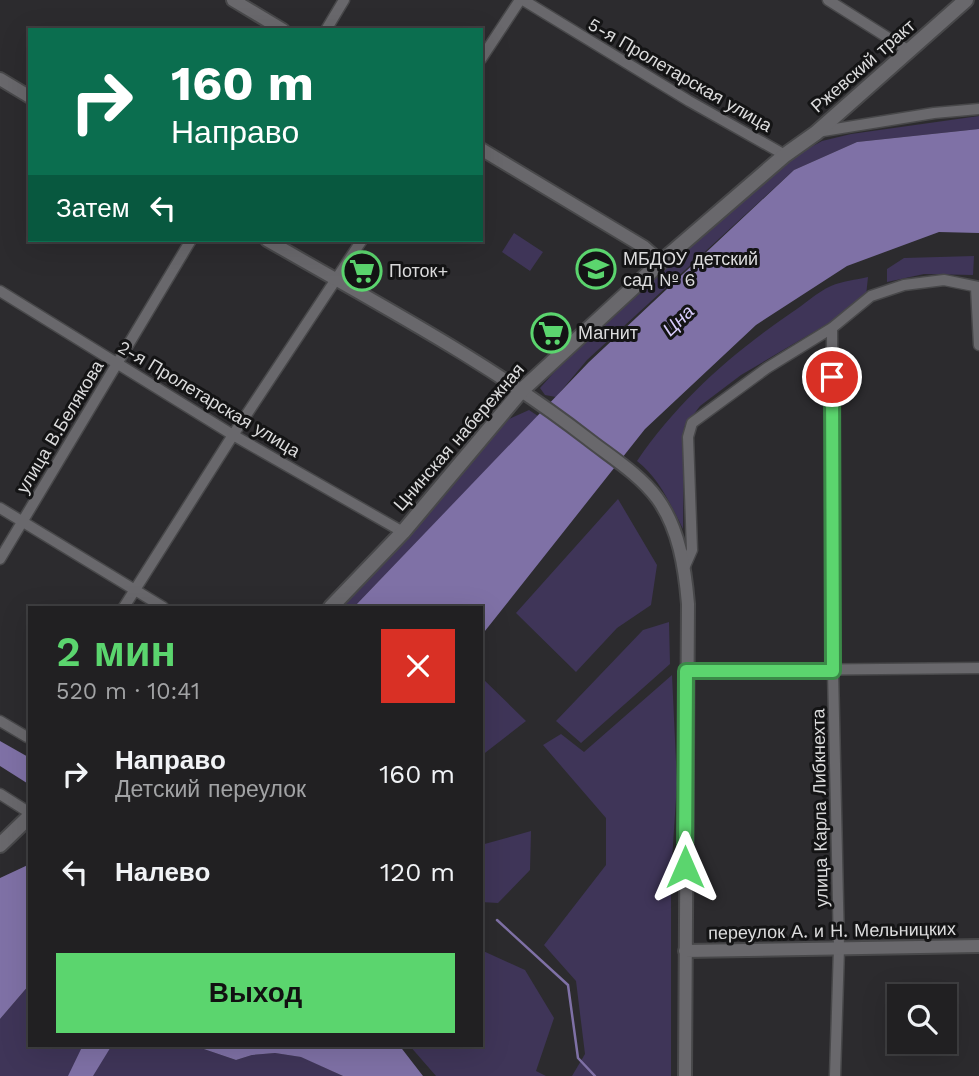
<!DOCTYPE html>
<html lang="ru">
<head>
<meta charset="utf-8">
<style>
	:root { --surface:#212022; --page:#2d2d2f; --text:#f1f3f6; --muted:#a2a3a5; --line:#3e3e40; --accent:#5bd56e }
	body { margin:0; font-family:"Work Sans",sans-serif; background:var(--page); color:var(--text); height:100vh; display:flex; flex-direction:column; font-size:26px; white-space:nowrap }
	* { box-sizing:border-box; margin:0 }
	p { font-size:23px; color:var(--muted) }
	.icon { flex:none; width:38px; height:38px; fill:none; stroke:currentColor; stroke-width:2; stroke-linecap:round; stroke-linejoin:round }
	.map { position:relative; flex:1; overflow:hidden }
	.panel { position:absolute; left:28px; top:606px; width:455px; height:441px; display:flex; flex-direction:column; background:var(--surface); border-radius:0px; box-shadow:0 7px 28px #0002,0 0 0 2px var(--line) }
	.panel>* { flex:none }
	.guide { position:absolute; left:28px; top:28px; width:455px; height:214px; border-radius:0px; box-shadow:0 7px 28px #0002,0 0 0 2px var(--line); background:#0b6e4f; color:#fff; overflow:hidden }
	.tools { position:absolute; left:887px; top:984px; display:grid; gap:14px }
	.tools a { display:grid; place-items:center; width:70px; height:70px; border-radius:0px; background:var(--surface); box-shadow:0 7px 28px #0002,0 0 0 2px var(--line); font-size:35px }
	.pin { position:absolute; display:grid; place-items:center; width:60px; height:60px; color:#fff; margin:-30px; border:4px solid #fff; border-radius:50%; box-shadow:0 2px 7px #0007 }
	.me { position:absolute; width:77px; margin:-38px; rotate:0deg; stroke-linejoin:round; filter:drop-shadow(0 0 5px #0008) }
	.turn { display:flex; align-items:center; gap:24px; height:147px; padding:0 28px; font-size:32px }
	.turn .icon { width:91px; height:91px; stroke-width:2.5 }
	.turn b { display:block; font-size:49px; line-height:60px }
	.then { display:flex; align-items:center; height:66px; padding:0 28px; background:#0003; gap:14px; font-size:26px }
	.round { display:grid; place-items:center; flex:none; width:74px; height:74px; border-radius:0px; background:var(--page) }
	.headline { display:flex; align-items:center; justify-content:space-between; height:119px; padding:0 28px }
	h1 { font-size:42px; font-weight:600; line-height:52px; color:var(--accent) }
	.button { display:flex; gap:14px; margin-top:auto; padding:14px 28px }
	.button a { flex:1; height:80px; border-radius:0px; background:var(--accent); color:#111; font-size:28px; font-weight:600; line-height:80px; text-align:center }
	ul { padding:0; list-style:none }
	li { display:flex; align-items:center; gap:21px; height:98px; padding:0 28px }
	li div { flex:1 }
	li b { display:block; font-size:26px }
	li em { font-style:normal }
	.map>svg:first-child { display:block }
	.green { fill:#3f3558 }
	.water { fill:#7f71a6 }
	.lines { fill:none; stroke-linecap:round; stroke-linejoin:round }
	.stream { stroke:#7f71a6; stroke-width:2.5 }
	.minor-casing { stroke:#48484a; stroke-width:13 }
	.tertiary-casing { stroke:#48484a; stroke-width:16 }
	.secondary-casing { stroke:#48484a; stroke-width:18 }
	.minor { stroke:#69686c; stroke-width:10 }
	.tertiary { stroke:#69686c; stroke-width:12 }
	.secondary { stroke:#69686c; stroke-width:14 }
	.route-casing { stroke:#3b8a48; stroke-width:18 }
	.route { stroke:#5bd56e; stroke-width:12 }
	.labels { text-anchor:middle; stroke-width:6; stroke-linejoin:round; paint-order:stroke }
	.street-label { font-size:18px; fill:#dcdcdd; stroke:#141415 }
	.poi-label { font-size:18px; fill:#dcdcdd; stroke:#141415; text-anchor:start }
	.water-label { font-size:19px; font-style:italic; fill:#d7cbfb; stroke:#141415 }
</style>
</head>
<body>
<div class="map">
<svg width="979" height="1076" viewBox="0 0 979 1076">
	<rect width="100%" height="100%" fill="#2c2b2e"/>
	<path class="green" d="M979,116V129L857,142L794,170L587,360L556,397L545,395L540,388L582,341L791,158L822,141L851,134Z
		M514,233L543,252L530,271L502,252Z
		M974,256L973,275L924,274L887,282V269L904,258Z
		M868,277L866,296L839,317L741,375L700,406L684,427L683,529C671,505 659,478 637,461C678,401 731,354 791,313C804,305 817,292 831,286C842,281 856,280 868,277Z
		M529,410L538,416L354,607H339L509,419Z
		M618,499L657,565L651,605L617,628L576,672L516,613Z
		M669,622L670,664L581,743L556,721L643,630Z
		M672,675L677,783L671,876V1076H572L585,1054L576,981L544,945L606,865V818L543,745L561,734L584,752Z
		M481,677L526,721L481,756Z
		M531,831L530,870L498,903L481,902V845Z
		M481,950L525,970L554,1018L536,1071L546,1076H436L409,1045H481Z
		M30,984V1045H192L236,1060L252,1055L275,1053L302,1057L343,1076H0V1019Z"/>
	<path class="water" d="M979,129V233L939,232L847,266L756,325L645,429L481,636V607H354L589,362L794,170L857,142Z
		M0,741L30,758V785L0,766Z
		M30,864V984L0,1019V878Z
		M83,1045H112L93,1076H68Z
		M192,1045H399L423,1076H343L301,1057L275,1053L252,1055L236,1060Z"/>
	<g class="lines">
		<path class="stream" d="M497,920L568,985L578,1058L595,1076"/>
		<g class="minor-casing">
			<path id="minor" d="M523,0L689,101L785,155
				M828,0L909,51
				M326,30L344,0
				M481,59L520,0
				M817,132L934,113L979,109
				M976,288L979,345
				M0,291L233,435L403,532
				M832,328L833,671L839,948L835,1076
				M0,508L163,607
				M0,559L191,240
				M685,566L692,550L688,437L692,423L767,368L832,328L871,296L904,285L944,280L979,287
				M124,607L233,435L362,240
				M686,671L979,668
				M0,721L27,737L30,736
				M0,794L30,813"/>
		</g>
		<g class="tertiary-casing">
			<path id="tertiary" d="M233,0L283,30
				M0,79L30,97
				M481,149L644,247L661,262
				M267,240C376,303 489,362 588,439C611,457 639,474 657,498C679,528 685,568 688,604L685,1076
				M685,951L979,946"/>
		</g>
		<g class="secondary-casing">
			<path id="secondary" d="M331,607L403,532L522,390L661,262L785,155L816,133L966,0
				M0,845L30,816"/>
		</g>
		<use href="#minor" class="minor"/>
		<use href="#tertiary" class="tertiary"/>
		<use href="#secondary" class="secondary"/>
	</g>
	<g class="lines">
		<g class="route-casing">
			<path id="route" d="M685,867L686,671H833L832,377"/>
		</g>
		<use href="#route" class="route"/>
	</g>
	<defs>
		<g id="school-ring" transform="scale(2.0125)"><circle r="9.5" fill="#141415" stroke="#5bd56e" stroke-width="1.5"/><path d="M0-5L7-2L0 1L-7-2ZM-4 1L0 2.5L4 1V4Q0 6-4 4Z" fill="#5bd56e"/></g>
		<g id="supermarket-ring" transform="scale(2.0125)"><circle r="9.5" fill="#141415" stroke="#5bd56e" stroke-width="1.5"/><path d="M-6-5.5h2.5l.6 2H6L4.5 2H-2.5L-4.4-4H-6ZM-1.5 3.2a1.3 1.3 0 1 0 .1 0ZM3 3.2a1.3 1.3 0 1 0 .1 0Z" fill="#5bd56e"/></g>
	</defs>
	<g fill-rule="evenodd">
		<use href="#school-ring" x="596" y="269"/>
		<use href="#supermarket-ring" x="362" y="271"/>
		<use href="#supermarket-ring" x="551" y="333"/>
	</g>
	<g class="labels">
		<g class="street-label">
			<text transform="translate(863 66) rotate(-41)" y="6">Ржевский тракт</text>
			<text transform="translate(680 75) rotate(30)" y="6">5-я Пролетарская улица</text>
			<text transform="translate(209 399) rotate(31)" y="6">2-я Пролетарская улица</text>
			<text transform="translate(60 427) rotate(-59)" y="6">улица В.Белякова</text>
			<text transform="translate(459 437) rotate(-49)" y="6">Цнинская набережная</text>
			<text transform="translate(820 808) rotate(-91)" y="6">улица Карла Либкнехта</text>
			<text transform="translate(832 931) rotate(-1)" y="6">переулок А. и Н. Мельницких</text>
		</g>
		<g class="poi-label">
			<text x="623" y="265">МБДОУ детский<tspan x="623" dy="21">сад № 6</tspan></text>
			<text x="389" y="277">Поток+</text>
			<text x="578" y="339">Магнит</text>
		</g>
		<g class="water-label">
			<text transform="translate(678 320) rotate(-44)" y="7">Цна</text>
		</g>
	</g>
</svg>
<div class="tools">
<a><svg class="icon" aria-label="search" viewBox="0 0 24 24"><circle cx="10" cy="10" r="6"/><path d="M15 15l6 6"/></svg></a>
</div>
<div class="pin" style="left:832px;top:377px;background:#d93025"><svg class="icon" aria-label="arrive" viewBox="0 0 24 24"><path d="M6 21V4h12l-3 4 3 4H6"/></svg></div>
<svg class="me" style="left:685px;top:867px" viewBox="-20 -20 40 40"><path d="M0-17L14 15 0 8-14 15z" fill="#5bd56e" stroke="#fff" stroke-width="4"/></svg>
<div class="guide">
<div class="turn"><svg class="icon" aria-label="right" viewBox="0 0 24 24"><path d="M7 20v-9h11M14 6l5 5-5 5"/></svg><div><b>160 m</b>Направо</div></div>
<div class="then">Затем<svg class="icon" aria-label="left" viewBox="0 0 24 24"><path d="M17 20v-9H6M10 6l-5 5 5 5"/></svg></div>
</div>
<section class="panel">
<div class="headline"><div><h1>2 мин</h1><p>520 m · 10:41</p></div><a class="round" style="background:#d93025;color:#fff"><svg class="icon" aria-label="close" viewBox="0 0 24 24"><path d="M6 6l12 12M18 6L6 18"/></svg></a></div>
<ul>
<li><svg class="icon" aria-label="right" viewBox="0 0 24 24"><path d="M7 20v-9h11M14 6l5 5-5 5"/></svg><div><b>Направо</b><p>Детский переулок</p></div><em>160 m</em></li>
<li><svg class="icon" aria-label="left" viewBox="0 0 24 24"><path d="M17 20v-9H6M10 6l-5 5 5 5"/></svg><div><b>Налево</b></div><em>120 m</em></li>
</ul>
<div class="button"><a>Выход</a></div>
</section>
</div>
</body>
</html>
